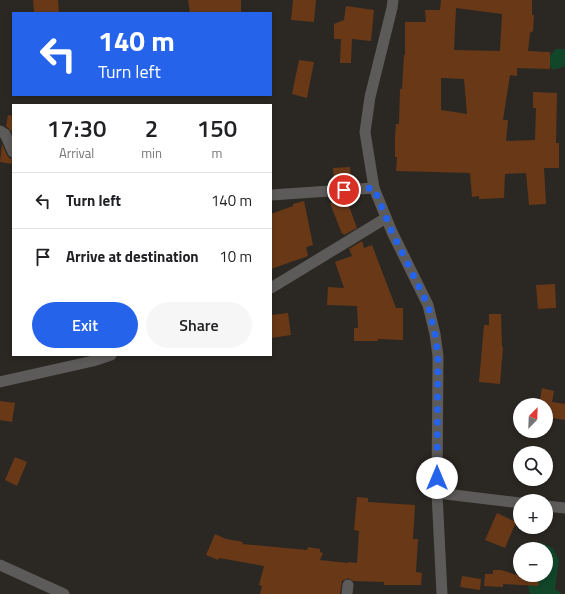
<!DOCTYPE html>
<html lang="en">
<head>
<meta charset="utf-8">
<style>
	:root { --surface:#fff; --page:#f6f6f6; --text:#202124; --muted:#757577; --line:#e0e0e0; --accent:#2563eb }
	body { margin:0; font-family:"Titillium Web",sans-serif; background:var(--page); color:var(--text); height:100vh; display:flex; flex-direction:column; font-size:15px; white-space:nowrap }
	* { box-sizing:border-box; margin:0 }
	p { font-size:13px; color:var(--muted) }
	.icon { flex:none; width:22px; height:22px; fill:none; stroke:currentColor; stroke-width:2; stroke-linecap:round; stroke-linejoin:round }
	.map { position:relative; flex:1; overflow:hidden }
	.details { position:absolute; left:12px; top:104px; width:260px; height:252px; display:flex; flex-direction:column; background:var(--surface); border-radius:0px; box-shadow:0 2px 6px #0003 }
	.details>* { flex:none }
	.banner { position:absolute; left:12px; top:12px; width:260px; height:84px; border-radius:0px; box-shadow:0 2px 6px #0003; background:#2563eb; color:#fff; overflow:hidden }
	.needle { width:26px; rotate:23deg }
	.buttons { position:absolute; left:513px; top:398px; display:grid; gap:8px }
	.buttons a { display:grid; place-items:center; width:40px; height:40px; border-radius:50%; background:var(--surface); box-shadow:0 2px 6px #0003; font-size:20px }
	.pin { position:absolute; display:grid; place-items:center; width:34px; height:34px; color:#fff; margin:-17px; border:2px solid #fff; border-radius:50%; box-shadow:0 1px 4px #0007 }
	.me { position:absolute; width:44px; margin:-22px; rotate:0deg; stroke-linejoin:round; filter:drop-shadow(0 0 3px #0008) }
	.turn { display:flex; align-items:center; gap:14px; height:84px; padding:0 20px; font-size:18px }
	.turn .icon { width:52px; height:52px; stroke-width:2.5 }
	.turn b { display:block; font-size:28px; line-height:34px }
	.eta { display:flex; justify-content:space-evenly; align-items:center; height:68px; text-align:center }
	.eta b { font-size:24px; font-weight:600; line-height:28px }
	.cta { display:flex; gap:8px; margin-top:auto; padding:8px 20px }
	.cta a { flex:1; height:46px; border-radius:24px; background:var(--accent); color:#fff; font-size:16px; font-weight:600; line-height:46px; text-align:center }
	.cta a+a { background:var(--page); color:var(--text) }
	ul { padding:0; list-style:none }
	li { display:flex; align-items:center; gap:12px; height:56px; padding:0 20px; border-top:1px solid var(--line) }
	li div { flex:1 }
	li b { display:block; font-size:15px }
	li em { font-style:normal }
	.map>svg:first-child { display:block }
	.green { fill:#114629 }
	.building { fill:#693917; fill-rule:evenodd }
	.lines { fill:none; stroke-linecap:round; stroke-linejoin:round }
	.minor { stroke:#5d5b59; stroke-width:11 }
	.tertiary { stroke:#5d5b59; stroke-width:11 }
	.route { stroke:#2563eb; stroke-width:7; stroke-dasharray:0 12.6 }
</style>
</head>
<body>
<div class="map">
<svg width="565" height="594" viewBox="0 0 565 594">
	<rect width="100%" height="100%" fill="#2b2723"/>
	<path class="green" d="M556,49H565V66L553,70L546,60Z
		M542,543L553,548L559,560L555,589L562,594H530L526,577L529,575H546V549H536Z"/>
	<path class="building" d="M33,0H58L59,13H34Z
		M188,0H241V13H190Z
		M293,0H316L314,22L291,20Z
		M441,0H532V15H534L533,31L530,33L528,51L550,52V69L517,68V76L510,75L503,120H508L506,141L535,140L536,108H533V92L557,93L556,143H559V168H544L546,204L529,205L526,173L505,174L504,198L479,199V196L472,197L470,173L396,171L397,157H395V137L396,124H399L400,89H402L404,55H405V22H426L425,10H440ZM456,8L502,14L500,51L454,50ZM441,78L464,79L467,114L441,110Z
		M346,6L374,10L371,41L352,39L351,63H340L341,39H334V24L344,20Z
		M299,60L314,62L307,98L292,94Z
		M8,115L13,116V135L11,131L6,126Z
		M2,144L7,155L9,158L13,159V164L0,162Z
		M350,167L351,181L334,182L333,168Z
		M346,198L357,228L344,235L343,233L342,234L330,203Z
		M304,201L313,245L306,247L308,256L271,269V214L293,206V204Z
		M362,241L364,248L372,245L396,308H403V340L378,339V341H354V328H358L357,306L327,305L328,287L344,288L335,262L352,256L349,249Z
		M555,284L556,308L538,309L536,285Z
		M288,313L291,335L271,338V315Z
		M489,314H501L502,347H503L500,384L479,382L484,325H489Z
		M542,388L554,391L552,402L565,404V420L546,417V405H539Z
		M0,401L15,403L12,422L0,420Z
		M15,457L27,462L17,486L5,480Z
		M357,497L368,498V502L415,505L413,539H418L416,572L422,573L421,585H384V582L353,581L348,578L342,581L340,594H260L262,586L259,585L264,566L219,558L218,560L206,555L215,534L226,539L243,542L242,544L307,550L308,547L320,549V552L323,553L320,560L348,563V562L357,563L359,531L354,530Z
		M497,513L516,522L505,548L485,540Z
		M493,570H501L539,582L538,586L503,584V587L484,586L485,574H493Z
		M462,576L481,579L480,590L460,587Z"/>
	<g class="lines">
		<path class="minor" d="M0,131L5,134L13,152
			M271,195L374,188
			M271,288L386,218
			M0,382L93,361L111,355
			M437,493L520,503
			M546,506L565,508
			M0,565L64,594
			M347,594L348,585"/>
		<path class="tertiary" d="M393,0L392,8L370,97L365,132L374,188L392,232L428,305L435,334L438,356L437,493L442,594"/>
	</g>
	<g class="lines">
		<path class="route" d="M344,190L374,188L392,232L428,305L435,334L438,356L437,478"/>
	</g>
</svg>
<div class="buttons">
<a><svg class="needle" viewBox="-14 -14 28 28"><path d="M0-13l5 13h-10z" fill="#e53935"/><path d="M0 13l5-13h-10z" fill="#757577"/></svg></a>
<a><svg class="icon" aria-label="search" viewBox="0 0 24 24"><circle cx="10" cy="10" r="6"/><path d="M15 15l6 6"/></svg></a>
<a>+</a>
<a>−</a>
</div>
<div class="pin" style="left:344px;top:190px;background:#d93025"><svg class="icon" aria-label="arrive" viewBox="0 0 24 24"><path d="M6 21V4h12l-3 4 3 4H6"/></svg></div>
<svg class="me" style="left:437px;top:478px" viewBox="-20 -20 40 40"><circle r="19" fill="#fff"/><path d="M0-13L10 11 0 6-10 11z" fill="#2563eb"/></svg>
<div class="banner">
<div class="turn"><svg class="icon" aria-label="left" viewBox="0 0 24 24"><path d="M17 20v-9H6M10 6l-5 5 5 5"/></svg><div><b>140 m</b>Turn left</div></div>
</div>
<section class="details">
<div class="eta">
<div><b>17:30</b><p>Arrival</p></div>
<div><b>2</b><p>min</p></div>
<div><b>150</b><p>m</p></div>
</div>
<ul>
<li><svg class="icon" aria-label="left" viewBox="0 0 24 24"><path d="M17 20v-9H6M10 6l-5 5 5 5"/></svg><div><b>Turn left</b></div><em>140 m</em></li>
<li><svg class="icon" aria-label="arrive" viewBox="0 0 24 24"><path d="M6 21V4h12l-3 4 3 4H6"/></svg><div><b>Arrive at destination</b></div><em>10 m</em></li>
</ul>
<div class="cta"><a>Exit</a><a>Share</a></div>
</section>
</div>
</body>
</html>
